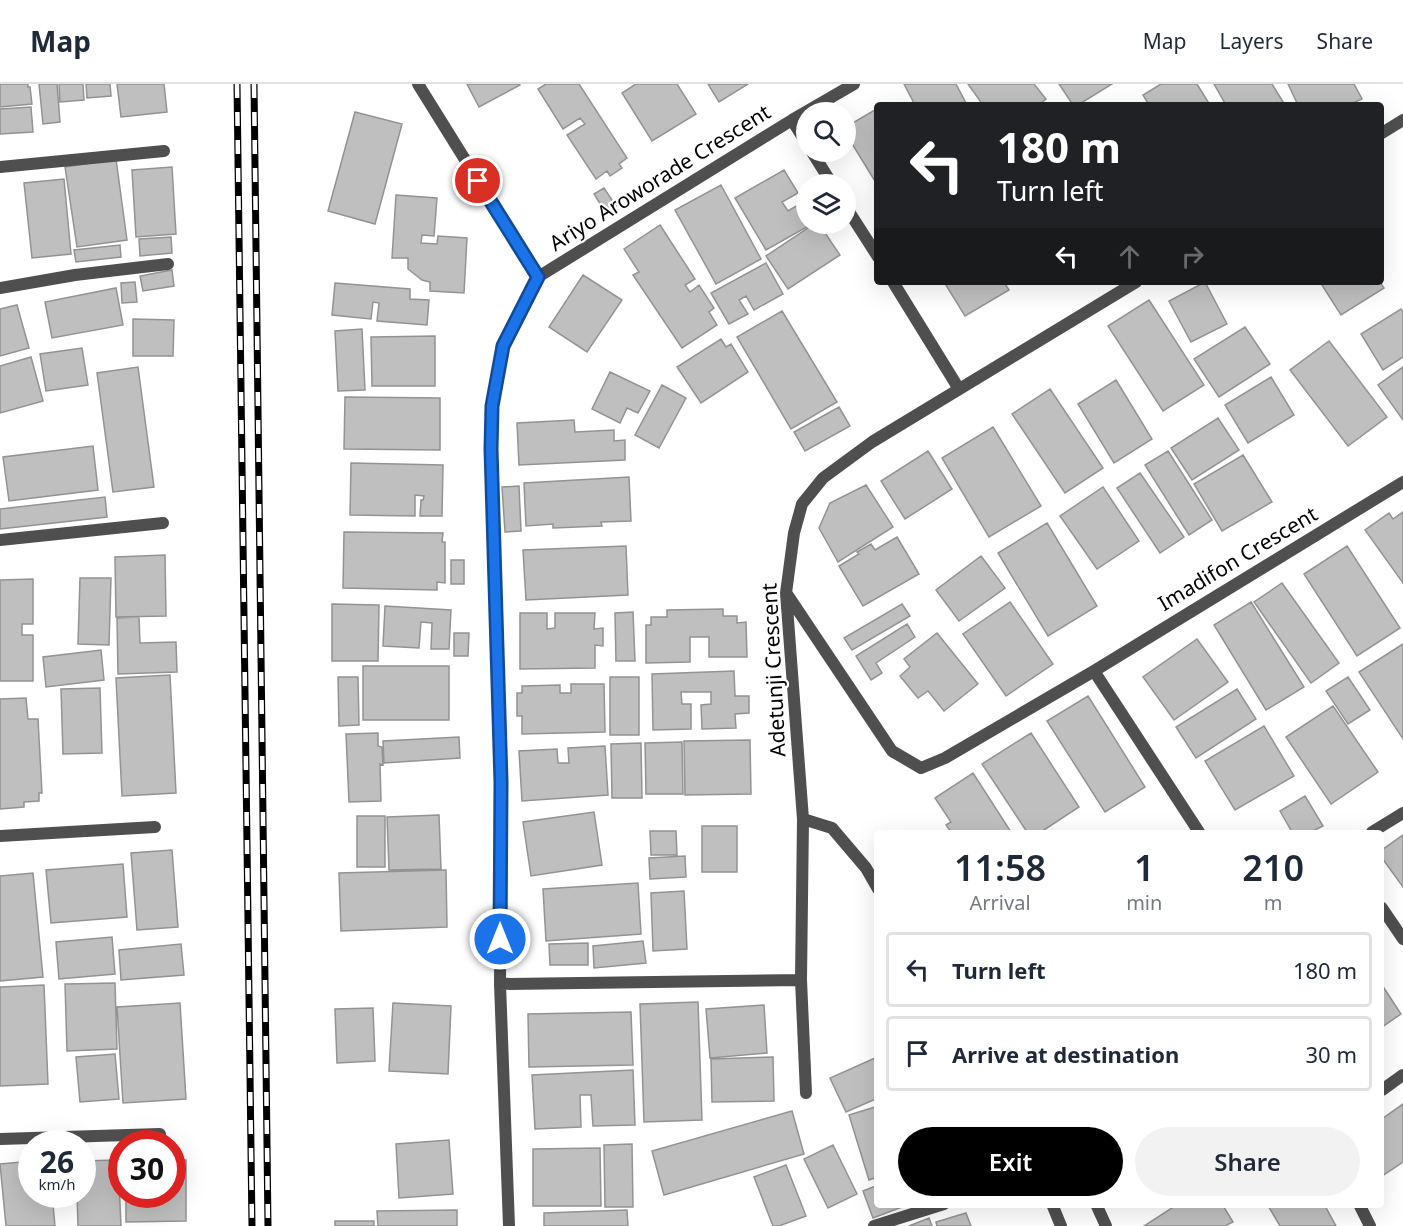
<!DOCTYPE html>
<html lang="en">
<head>
<meta charset="utf-8">
<style>
	:root { --surface:#fff; --page:#f2f2f3; --text:#1f2937; --muted:#747a83; --line:#e0e1e3; --accent:#000 }
	body { margin:0; font-family:"Noto Sans",sans-serif; background:var(--page); color:var(--text); height:100vh; display:flex; flex-direction:column; font-size:22px; white-space:nowrap }
	* { box-sizing:border-box; margin:0 }
	p { font-size:20px; color:var(--muted) }
	.icon { flex:none; width:33px; height:33px; fill:none; stroke:currentColor; stroke-width:2; stroke-linecap:round; stroke-linejoin:round }
	.map { position:relative; flex:1; overflow:hidden }
	.drawer { position:absolute; left:874px; top:746px; width:510px; height:378px; display:flex; flex-direction:column; background:var(--surface); border-radius:6px; box-shadow:0 6px 24px #0002 }
	.drawer>* { flex:none }
	.top-card { position:absolute; left:874px; top:18px; width:510px; height:183px; border-radius:6px; box-shadow:0 6px 24px #0002; background:#202124; color:#fff; overflow:hidden }
	.fabs { position:absolute; left:796px; top:18px; display:grid; gap:12px }
	.fabs a { display:grid; place-items:center; width:60px; height:60px; border-radius:50%; background:var(--surface); box-shadow:0 6px 24px #0002; font-size:30px }
	.speed { position:absolute; left:18px; top:1046px; display:flex; gap:12px; font-size:30px; font-weight:700; text-align:center }
	.speed>* { display:grid; place-content:center; width:78px; height:78px; border-radius:50%; background:var(--surface); box-shadow:0 6px 24px #0002; line-height:1 }
	.speed small { font-size:15px; font-weight:400 }
	.speed .limit { border:9px solid #d22; background:#fff; color:#111 }
	.pin { position:absolute; display:grid; place-items:center; width:51px; height:51px; color:#fff; margin:-26px; border:3px solid #fff; border-radius:50%; box-shadow:0 2px 6px #0007 }
	.me { position:absolute; width:66px; margin:-33px; rotate:0deg; stroke-linejoin:round; filter:drop-shadow(0 0 4px #0008) }
	.turn { display:flex; align-items:center; gap:21px; height:126px; padding:0 24px; font-size:27px }
	.turn .icon { width:78px; height:78px; stroke-width:2.5 }
	.turn b { display:block; font-size:42px; line-height:51px }
	.lanes { display:flex; align-items:center; height:57px; padding:0 24px; background:#0003; justify-content:center; gap:30px; direction:ltr }
	.lanes .off { opacity:.35 }
	.eta { display:flex; justify-content:space-evenly; align-items:center; height:102px; text-align:center }
	.eta b { font-size:36px; font-weight:600; line-height:42px }
	.action { display:flex; gap:12px; margin-top:auto; padding:12px 24px }
	.action a { flex:1; height:69px; border-radius:36px; background:var(--accent); color:#fff; font-size:24px; font-weight:600; line-height:69px; text-align:center }
	.action a+a { background:var(--page); color:var(--text) }
	ul { padding:0; list-style:none }
	li { display:flex; align-items:center; gap:18px; height:75px; margin:0 12px 9px; padding:0 12px; border:3px solid var(--line); border-radius:6px }
	li div { flex:1 }
	li b { display:block; font-size:22px }
	li em { font-style:normal }
	header { display:flex; align-items:center; gap:36px; box-sizing:border-box; height:84px; padding:0 30px; background:var(--surface); border-bottom:2px solid var(--line) }
	header strong { font-size:28px }
	nav { display:flex; gap:33px; margin-inline-start:auto; font-size:21px }
	.map>svg:first-child { display:block }
	.building { fill:#bfbfbf; stroke:#939393; stroke-width:1.5 }
	.lines { fill:none; stroke-linecap:round; stroke-linejoin:round }
	.lane { stroke:#4f4f4f; stroke-width:12 }
	.street { stroke:#4f4f4f; stroke-width:12 }
	.rail-casing { stroke:#000; stroke-width:7 }
	.rail { stroke:#fff; stroke-width:4.5; stroke-dasharray:14; stroke-linecap:butt }
	.route-casing { stroke:#114b97; stroke-width:15 }
	.route { stroke:#1a73e8; stroke-width:10 }
	.labels { text-anchor:middle; stroke-width:4.5; stroke-linejoin:round; paint-order:stroke }
	.street-label { font-size:21px; fill:#000; stroke:#fff }
</style>
</head>
<body>
<header>
<strong>Map</strong>
<nav><a>Map</a><a>Layers</a><a>Share</a></nav>
</header>
<div class="map">
<svg width="1403" height="1142" viewBox="0 0 1403 1142">
	<rect width="100%" height="100%" fill="#fff"/>
	<path class="building" d="M0,0H28V3H30L32,20L0,23Z
		M39,0H57L60,38L43,40Z
		M59,0H83L84,16L60,18Z
		M86,0H110L111,12L87,14Z
		M117,0H164L167,28L121,33Z
		M467,0H519L520,1L479,23Z
		M546,0H579L627,74L619,80L622,84L610,92L607,87L596,95L567,51L585,40L580,34L563,45L538,5Z
		M636,0H677L696,30L652,57L622,9Z
		M708,0H748L719,18Z
		M904,0H956L967,21H915Z
		M968,0H1034L1046,15L1038,21H983Z
		M1059,0H1112L1078,21H1073Z
		M1161,0H1197L1210,21H1149L1143,11Z
		M1214,0H1272L1285,21H1226Z
		M1288,0H1354L1362,15L1349,21H1298Z
		M31,23L33,48L0,50V25Z
		M878,24V102L846,50V43Z
		M355,28L402,40L375,140L328,127Z
		M116,75L127,156L77,163L65,83Z
		M172,83L176,150L136,153L132,86Z
		M784,86L798,109L782,118L788,127L803,118L807,125V140H812L766,166L735,114Z
		M64,95L71,170L32,174L24,99Z
		M721,101L761,175L716,200L675,126Z
		M604,104L616,122L606,129L594,110Z
		M396,111L437,114L434,152L422,151L421,159L437,160L438,152L467,154L464,209L430,207V198L422,196L408,185V174H392Z
		M814,140H819L840,171L788,205L766,172Z
		M660,141L695,195L685,201L690,208L699,201L714,224L709,228L717,241L682,264L633,191L639,188L624,165Z
		M171,153L172,169L140,172L139,155Z
		M120,161L121,173L76,178L74,166Z
		M766,179L783,210L754,226L746,212L739,216L748,230L729,240L711,209Z
		M172,186L174,202L143,207L140,192Z
		M583,191L622,216L587,268L549,243Z
		M135,198L137,218L122,219L121,199Z
		M944,198H1004L1009,206L965,232Z
		M1205,198L1227,240L1191,258L1169,217Z
		M1320,198H1380L1384,204L1341,231Z
		M335,199L410,205V215L429,216L427,241L377,237L379,219L373,218L371,235L332,231Z
		M116,204L123,241L52,254L45,218Z
		M1149,216L1204,301L1163,327L1108,242Z
		M17,221L29,264L0,272V225Z
		M1401,225L1403,228V273L1383,286L1361,250Z
		M782,227L837,318L791,345L737,253Z
		M133,235L174,236L173,272H133Z
		M1245,243L1270,280L1219,313L1194,275Z
		M362,245L365,306L338,307L335,247Z
		M435,252V302H372L371,253Z
		M721,255L726,263L731,260L748,288L701,319L677,283Z
		M1329,257L1387,333L1348,362L1290,286Z
		M82,264L88,301L46,307L40,270Z
		M31,273L43,317L0,329V282Z
		M138,283L154,403L113,408L97,289Z
		M1403,283V336L1378,301Z
		M610,288L650,307L638,329L627,324L620,339L592,325Z
		M1271,293L1294,331L1248,359L1225,321Z
		M1116,296L1152,355L1114,379L1078,320Z
		M662,301L686,314L659,364L635,351Z
		M1050,305L1103,384L1065,409L1012,330Z
		M345,313L440,314V366L344,365Z
		M839,323L850,342L805,367L794,348Z
		M1218,334L1239,366L1192,396L1171,364Z
		M574,336L575,348L614,346V357L625,356V376L519,381L517,339Z
		M993,343L1041,422L989,453L942,374Z
		M93,362L98,406L9,417L3,373Z
		M928,367L952,405L905,435L881,397Z
		M1168,367L1212,436L1189,451L1145,381Z
		M1243,371L1272,418L1222,447L1194,400Z
		M351,379L443,381L442,432H420L421,416H423L424,412L415,411V432L350,431Z
		M1140,389L1184,453L1160,469L1117,404Z
		M629,393L631,437L601,438L602,442L553,444V440L526,442L524,399Z
		M866,401L893,443L838,478L819,444L830,419Z
		M519,402L521,447L505,448L502,403Z
		M1103,403L1139,457L1097,485L1060,432Z
		M105,413L107,433L0,445V425Z
		M1403,428V499L1365,446L1389,429L1393,435Z
		M1047,439L1097,522L1048,552L998,469Z
		M344,448L443,449L442,458H445V499L437,498V506L343,504Z
		M897,453L919,490L863,522L839,482L859,470L857,468L871,460L875,466Z
		M626,462L628,511L526,516L523,466Z
		M1347,462L1400,544L1357,572L1304,490Z
		M165,471L166,532L116,533L115,473Z
		M981,472L1005,504L959,537L936,506Z
		M451,476H464V500H451Z
		M80,494H111L109,561L78,560Z
		M33,495V540H22V551H33V597H0V496Z
		M1282,499L1339,579L1311,599L1254,518Z
		M1010,518L1053,580L1006,612L963,550Z
		M1251,518L1304,603L1266,626L1214,541Z
		M332,520L379,521L378,577H332Z
		M902,520L910,532L852,566L844,554Z
		M385,522L451,526L449,565H431L432,539L421,538L419,564L383,562Z
		M723,525V532H737V539L746,538L747,573H709V553H690V578L646,579V541H651V533H667V526Z
		M633,528L635,577H616L615,529Z
		M520,529H547V545L555,544V529H595L594,545L603,544V562L595,561V584L520,585Z
		M139,533L140,559L176,558L177,588L118,590L117,534Z
		M907,540L915,553L876,579L882,589L871,596L856,572Z
		M454,549H469L468,572H454Z
		M937,549L978,600L944,627L928,607L918,614L900,592L910,583L904,575Z
		M1197,555L1228,598L1174,636L1143,593Z
		M1403,560V655L1359,588Z
		M101,566L104,596L46,603L43,573Z
		M363,582H449V636H363Z
		M734,587L735,612H749V629L735,630L736,644L702,645L701,621L711,620V608H681L682,620H691V645L653,646L652,590Z
		M170,591L176,709L122,712L116,594Z
		M338,593H358L359,641L339,642Z
		M610,593H639V651H610Z
		M1348,593L1370,626L1348,640L1326,607Z
		M571,600H604L605,648L522,650V632H517V609H522V602L560,601V609H571Z
		M100,604L102,669L63,670L61,605Z
		M1237,605L1256,635L1196,674L1176,643Z
		M1088,612L1145,703L1105,728L1047,637Z
		M26,614L28,635H38L42,709H39V717L24,718V723L0,725V615Z
		M1333,622L1378,688L1331,720L1286,653Z
		M1264,642L1294,692L1235,726L1205,677Z
		M378,649V662L382,663L383,681L380,680L381,717L349,718L346,650Z
		M1031,649L1079,723L1041,748H1027L982,680Z
		M459,653L460,674L384,679L383,657Z
		M750,656L751,710L685,711L684,657Z
		M682,658L683,710H646L645,659Z
		M641,659L642,714H612L611,660Z
		M605,662L608,711L522,717L519,667L557,665L558,679H569L568,664Z
		M973,689L1011,748H951L946,741L951,738L935,714Z
		M1305,712L1323,742L1311,748H1292L1280,727Z
		M594,728L602,781L531,792L523,738Z
		M439,731L441,785L389,786L387,733Z
		M357,732H385V783H357Z
		M702,742H737V788H702Z
		M650,747H676L677,771H651Z
		M1403,751V803L1382,774V766Z
		M172,766L178,843L137,846L131,769Z
		M685,772L686,793L650,795L649,774Z
		M123,780L127,833L51,839L46,786Z
		M446,786L447,843L341,847L339,789Z
		M33,789L43,893L0,897V792Z
		M638,799L641,850L546,857L543,805Z
		M684,807L687,865L653,867L651,809Z
		M112,853L115,890L59,895L56,858Z
		M643,857L646,879L594,884L593,862Z
		M588,859V881H550L549,860Z
		M181,860L184,891L121,896L119,866Z
		M115,899L117,965L67,967L65,900Z
		M44,901L48,1000L0,1002V903Z
		M1382,901L1401,930L1382,943Z
		M698,918L702,1036L644,1038L640,920Z
		M180,919L186,1015L123,1019L117,923Z
		M393,919L451,922L448,990L389,987Z
		M764,921L767,969L710,974L706,925Z
		M373,924L375,977L337,979L335,925Z
		M631,928L633,981L529,983L528,930Z
		M115,970L119,1015L80,1018L76,973Z
		M773,973L774,1017L712,1018L711,975Z
		M875,974L878,979V1014L846,1028L830,994Z
		M633,986L635,1041L593,1042L591,1011H580L581,1043L535,1045L532,991Z
		M1403,1020V1078L1382,1092V1035Z
		M878,1022V1093L869,1096L849,1031Z
		M792,1027L804,1070L664,1111L652,1067Z
		M449,1056L453,1110L399,1114L396,1060Z
		M632,1060L633,1123H605L604,1061Z
		M833,1061L857,1110L828,1124L804,1075Z
		M600,1064L601,1122H533V1065Z
		M118,1076L121,1142H78L77,1110H82V1077Z
		M172,1076H186V1137L126,1138V1110H172Z
		M32,1077V1110H52L55,1142H6L0,1080Z
		M786,1081L806,1132L779,1142H773L754,1093Z
		M878,1101V1120H910L873,1134L863,1107Z
		M1178,1120H1222L1233,1138L1225,1142H1144Z
		M1267,1120H1324L1336,1142H1280Z
		M457,1126V1142H378L377,1127Z
		M627,1126L628,1142H544V1129Z
		M966,1129L971,1142H937L936,1138Z
		M929,1134L932,1142H909Z
		M335,1137H374V1142H335Z"/>
	<g class="lines">
		<path class="lane" d="M803,735L832,744L866,784L878,805
			M1052,1120L1061,1142
			M1096,1120L1106,1142
			M874,1142L944,1120"/>
		<path class="street" d="M418,0L538,193
			M792,36L807,60
			M1382,49L1403,36
			M812,68L832,100
			M0,83L164,67
			M846,123L878,173
			M893,198L959,305
			M0,204L75,191L168,180
			M0,456L163,439
			M787,510L892,667L921,684L945,674L1094,587L1403,398
			M1094,587L1199,748
			M1372,748L1403,729
			M0,752L155,743
			M1382,824L1403,855
			M500,900L801,896
			M1382,1006L1403,991
			M806,1009L801,896L803,735L786,509L794,449L802,420L823,394L872,358L1136,198
			M0,1055L160,1050
			M1359,1120L1370,1142
			M509,1142L500,900L501,698L491,365L492,322L503,262L538,193L792,36L854,0"/>
		<g class="rail-casing">
			<path id="rail" d="M237,0L252,1142
				M254,0L268,1142"/>
		</g>
		<use href="#rail" class="rail"/>
	</g>
	<g class="lines">
		<g class="route-casing">
			<path id="route" d="M478,97L538,193L503,262L492,322L491,365L501,698L500,855"/>
		</g>
		<use href="#route" class="route"/>
	</g>
	<g class="labels">
		<g class="street-label">
			<text transform="translate(660 94) rotate(-32)" y="7">Ariyo Aroworade Crescent</text>
			<text transform="translate(1238 475) rotate(-31)" y="7">Imadifon Crescent</text>
			<text transform="translate(774 586) rotate(-93)" y="7">Adetunji Crescent</text>
		</g>
	</g>
</svg>
<div class="fabs">
<a><svg class="icon" aria-label="search" viewBox="0 0 24 24"><circle cx="10" cy="10" r="6"/><path d="M15 15l6 6"/></svg></a>
<a><svg class="icon" aria-label="layers" viewBox="0 0 24 24"><path d="M12 4l9 5-9 5-9-5zM3 14l9 5 9-5"/></svg></a>
</div>
<div class="speed"><div>26<small>km/h</small></div><div class="limit">30</div></div>
<div class="pin" style="left:478px;top:97px;background:#d93025"><svg class="icon" aria-label="arrive" viewBox="0 0 24 24"><path d="M6 21V4h12l-3 4 3 4H6"/></svg></div>
<svg class="me" style="left:500px;top:855px" viewBox="-20 -20 40 40"><circle r="17" fill="#1a73e8" stroke="#fff" stroke-width="3"/><path d="M0-11L8 9 0 5-8 9z" fill="#fff"/></svg>
<div class="top-card">
<div class="turn"><svg class="icon" aria-label="left" viewBox="0 0 24 24"><path d="M17 20v-9H6M10 6l-5 5 5 5"/></svg><div><b>180 m</b>Turn left</div></div>
<div class="lanes"><svg class="icon" aria-label="left" viewBox="0 0 24 24"><path d="M17 20v-9H6M10 6l-5 5 5 5"/></svg><svg class="icon off" aria-label="ahead" viewBox="0 0 24 24"><path d="M12 20V5M6 11l6-6 6 6"/></svg><svg class="icon off" aria-label="right" viewBox="0 0 24 24"><path d="M7 20v-9h11M14 6l5 5-5 5"/></svg></div>
</div>
<section class="drawer">
<div class="eta">
<div><b>11:58</b><p>Arrival</p></div>
<div><b>1</b><p>min</p></div>
<div><b>210</b><p>m</p></div>
</div>
<ul>
<li><svg class="icon" aria-label="left" viewBox="0 0 24 24"><path d="M17 20v-9H6M10 6l-5 5 5 5"/></svg><div><b>Turn left</b></div><em>180 m</em></li>
<li><svg class="icon" aria-label="arrive" viewBox="0 0 24 24"><path d="M6 21V4h12l-3 4 3 4H6"/></svg><div><b>Arrive at destination</b></div><em>30 m</em></li>
</ul>
<div class="action"><a>Exit</a><a>Share</a></div>
</section>
</div>
</body>
</html>
